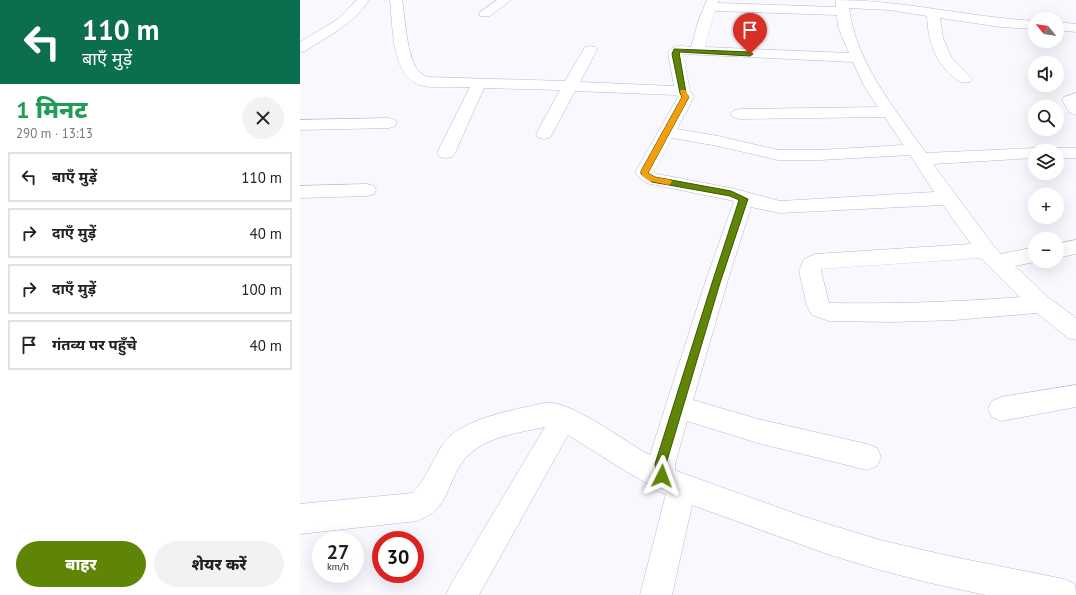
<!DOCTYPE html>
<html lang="hi">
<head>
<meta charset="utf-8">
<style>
	:root { --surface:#fff; --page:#f2f2f2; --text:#222; --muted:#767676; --line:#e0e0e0; --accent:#5f8506 }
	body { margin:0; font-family:"PT Sans","Noto Sans Devanagari",sans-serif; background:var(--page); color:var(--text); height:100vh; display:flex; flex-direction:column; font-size:15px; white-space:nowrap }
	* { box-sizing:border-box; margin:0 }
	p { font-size:13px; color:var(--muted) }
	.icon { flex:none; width:22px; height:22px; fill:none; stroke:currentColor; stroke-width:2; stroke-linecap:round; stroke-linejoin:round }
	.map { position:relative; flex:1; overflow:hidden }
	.details { display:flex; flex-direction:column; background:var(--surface); width:300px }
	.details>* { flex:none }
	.hud { background:#0b6e4f; color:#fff; overflow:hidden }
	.needle { width:26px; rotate:300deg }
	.buttons { position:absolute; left:728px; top:12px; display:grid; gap:8px }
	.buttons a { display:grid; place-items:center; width:36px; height:36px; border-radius:50%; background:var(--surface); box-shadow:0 4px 16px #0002; font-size:20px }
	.speed { position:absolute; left:12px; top:531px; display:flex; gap:8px; font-size:20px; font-weight:700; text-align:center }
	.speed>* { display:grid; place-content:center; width:52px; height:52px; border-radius:50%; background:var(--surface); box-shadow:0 4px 16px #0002; line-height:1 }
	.speed small { font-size:10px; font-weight:400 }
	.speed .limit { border:6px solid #d22; background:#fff; color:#111 }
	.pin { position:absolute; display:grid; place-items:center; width:34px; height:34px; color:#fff; margin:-41px -17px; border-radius:50% 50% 50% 0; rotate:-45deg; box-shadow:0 0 4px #0007 }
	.pin .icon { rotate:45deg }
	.me { position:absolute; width:44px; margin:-22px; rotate:3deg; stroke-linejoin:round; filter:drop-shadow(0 0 3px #0008) }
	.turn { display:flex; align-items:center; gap:14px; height:84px; padding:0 16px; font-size:18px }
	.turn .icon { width:52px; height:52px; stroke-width:2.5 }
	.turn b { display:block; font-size:28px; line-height:34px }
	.round { display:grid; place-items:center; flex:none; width:42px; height:42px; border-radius:21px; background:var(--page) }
	.overview { display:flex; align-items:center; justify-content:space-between; height:68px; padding:0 16px }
	h1 { font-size:24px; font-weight:800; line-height:30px; color:#1e9e55 }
	.action { display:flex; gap:8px; margin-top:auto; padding:8px 16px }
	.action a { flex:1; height:46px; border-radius:24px; background:var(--accent); color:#fff; font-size:16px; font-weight:800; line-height:46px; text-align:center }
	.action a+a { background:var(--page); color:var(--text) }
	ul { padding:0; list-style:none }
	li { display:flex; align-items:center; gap:12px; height:50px; margin:0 8px 6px; padding:0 8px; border:2px solid var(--line); border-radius:0px }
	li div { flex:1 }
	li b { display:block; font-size:15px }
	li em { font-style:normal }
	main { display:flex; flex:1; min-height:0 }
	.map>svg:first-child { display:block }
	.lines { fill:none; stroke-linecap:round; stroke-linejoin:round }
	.minor-casing { stroke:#bab7d5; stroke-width:1 }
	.minor { fill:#fff; fill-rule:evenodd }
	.route { fill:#5f8506; stroke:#3e5604 }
	.slow { fill:#f59e0b }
</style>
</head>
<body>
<main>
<section class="details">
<div class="hud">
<div class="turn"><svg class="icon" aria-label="left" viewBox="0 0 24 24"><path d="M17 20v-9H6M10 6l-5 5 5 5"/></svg><div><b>110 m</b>बाएँ मुड़ें</div></div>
</div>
<div class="overview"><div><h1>1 मिनट</h1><p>290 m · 13:13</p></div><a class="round"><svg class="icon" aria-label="close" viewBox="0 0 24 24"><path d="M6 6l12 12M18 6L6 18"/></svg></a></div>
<ul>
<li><svg class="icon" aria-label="left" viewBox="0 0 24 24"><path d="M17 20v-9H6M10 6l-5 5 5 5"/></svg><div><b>बाएँ मुड़ें</b></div><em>110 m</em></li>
<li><svg class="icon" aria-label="right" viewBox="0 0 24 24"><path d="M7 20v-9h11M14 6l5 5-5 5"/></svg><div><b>दाएँ मुड़ें</b></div><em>40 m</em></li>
<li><svg class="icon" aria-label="right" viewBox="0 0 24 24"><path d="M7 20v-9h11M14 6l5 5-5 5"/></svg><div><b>दाएँ मुड़ें</b></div><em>100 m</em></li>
<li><svg class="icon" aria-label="arrive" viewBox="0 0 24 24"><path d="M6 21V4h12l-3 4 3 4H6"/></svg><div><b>गंतव्य पर पहुँचे</b></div><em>40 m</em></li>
</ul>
<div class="action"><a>बाहर</a><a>शेयर करें</a></div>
</section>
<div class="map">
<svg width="776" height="595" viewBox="0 0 776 595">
	<rect width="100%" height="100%" fill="#f8f8fe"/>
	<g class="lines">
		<g class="minor-casing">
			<path id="minor" d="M57,0H69C53,24 29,36 5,51L0,52V42L38,19Z
				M90,0H102C105,17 107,56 117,69C119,72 123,75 127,77L265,81L285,47L290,46L295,47L297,50L280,82L374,86L368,52C374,44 382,46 391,47L399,19L407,0H419L418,3L536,7V0C602,0 668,17 735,21V29L701,27L640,18L643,38L651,57L672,79L670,82C662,84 658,81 651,75C634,59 628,39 627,16L590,10L549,8C556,63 595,109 626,153L735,148L741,149L742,151H735V158L633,164L693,245L701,254L735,247V261H740L715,266L749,298L776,318V340L768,338L737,313L655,320L593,322L529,321L512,315L507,306L499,271L504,259L515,254L671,244L643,205L480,213L451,207L427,283L393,400L458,419L567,444L577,448L581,457L577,466L567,470L458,443L387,421L375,464V470L382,473L505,517L580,540L649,556L764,579L775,584L776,595H686L626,582L580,570L530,555L392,505L372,595H340L366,494L357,491L352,486L327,472L268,435L179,595H146L151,584L245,427C218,433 182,437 164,460C145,484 151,508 117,521L0,534V504L112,493C127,479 132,460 143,444C161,418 215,410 244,403C271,399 324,442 350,455L405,283L434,201L346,183L336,174V171L378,97L376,95L275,91L252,134L250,138L244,139L238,138L236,134L260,90L184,88L155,153L152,157L146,158L140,157L137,153L170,87C155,87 134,89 120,85C91,76 93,25 90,0ZM415,11L537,15L538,27L549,53L405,47ZM383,54L553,62L564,86L578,107L439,109L433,111L431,114L433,117L439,119L585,117L603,145L520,150H478L418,136L377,129L394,97L390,91ZM372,138L418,146L478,160H520L610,155L634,192L480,201L431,188L357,174L354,171ZM681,258L720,297C656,302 593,304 529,303L521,271V269Z
				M197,0H211L190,16H180L179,13Z
				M757,22L776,24V32L757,30Z
				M776,93V115L770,113L762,100L764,97Z
				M89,118L95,120L97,123L95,126L89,128L0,130V120Z
				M757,148H776V158H757V151H750Z
				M67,184L74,186L76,190L74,194L67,196L0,198V186Z
				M776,240V254L757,258V244Z
				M776,385V407L701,421L692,417L688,409L692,401L701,397Z"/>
		</g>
		<use href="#minor" class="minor"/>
	</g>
	<path class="route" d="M374,49L450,52L453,54L450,56L379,52L386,93L389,97L349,171L348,173L355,177L431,191L448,199L420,283L366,464L368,476L366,480L362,482L358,480L355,464L412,283L439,200L430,196L352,182L341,174V171L382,97L380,93L372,54Z"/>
	<path class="slow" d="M381,90H385L389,97L349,171L348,173L355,177L371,180L372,182L369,185L350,181L342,176L341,171L382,97L380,91Z"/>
</svg>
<div class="buttons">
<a><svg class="needle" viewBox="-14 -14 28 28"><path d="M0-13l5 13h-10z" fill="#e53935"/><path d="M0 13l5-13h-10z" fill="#767676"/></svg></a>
<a><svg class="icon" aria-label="sound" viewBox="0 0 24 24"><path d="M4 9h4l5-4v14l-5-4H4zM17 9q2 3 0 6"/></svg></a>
<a><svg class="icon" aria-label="search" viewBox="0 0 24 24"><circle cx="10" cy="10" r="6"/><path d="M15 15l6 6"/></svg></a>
<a><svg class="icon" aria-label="layers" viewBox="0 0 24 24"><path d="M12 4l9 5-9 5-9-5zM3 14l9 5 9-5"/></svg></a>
<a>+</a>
<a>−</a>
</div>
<div class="speed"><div>27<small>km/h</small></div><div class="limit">30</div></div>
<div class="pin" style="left:450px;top:54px;background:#d93025"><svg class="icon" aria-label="arrive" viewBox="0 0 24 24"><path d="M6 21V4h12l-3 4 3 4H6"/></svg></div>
<svg class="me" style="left:362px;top:476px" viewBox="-20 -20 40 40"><path d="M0-17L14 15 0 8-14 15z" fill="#5f8506" stroke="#fff" stroke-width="4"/></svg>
</div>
</main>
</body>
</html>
